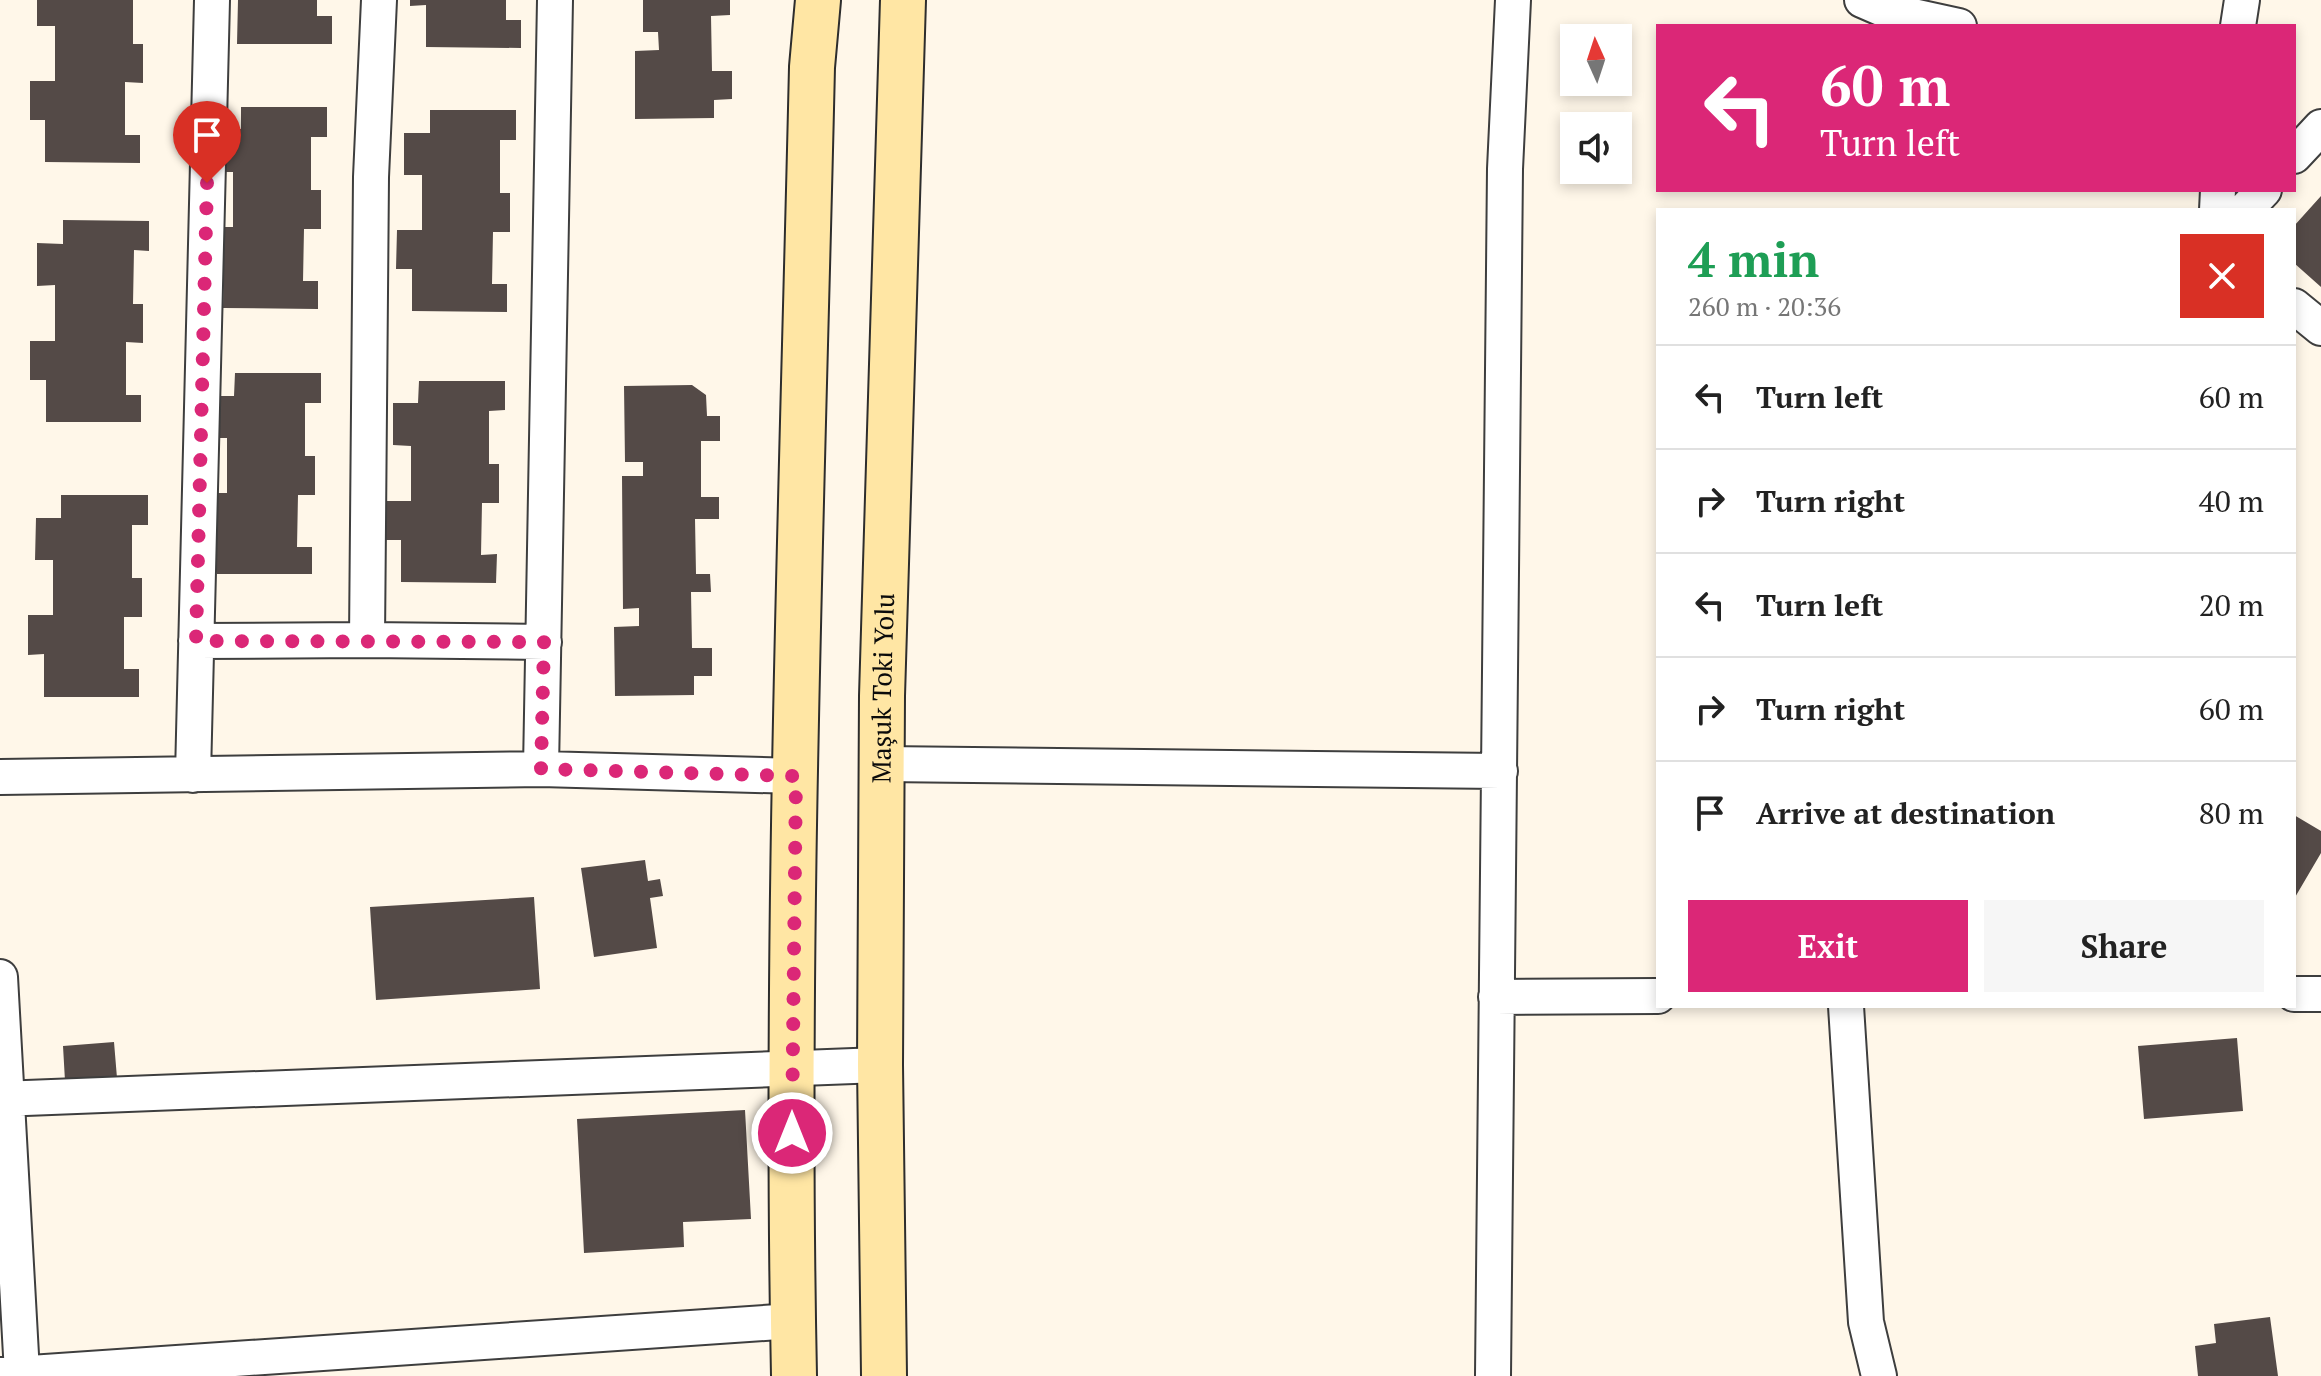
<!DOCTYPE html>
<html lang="en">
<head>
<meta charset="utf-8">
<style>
	:root { --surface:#fff; --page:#f6f6f6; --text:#222; --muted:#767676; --line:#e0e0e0; --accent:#db2777 }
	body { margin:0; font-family:"PT Serif",serif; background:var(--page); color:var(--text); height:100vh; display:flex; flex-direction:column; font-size:30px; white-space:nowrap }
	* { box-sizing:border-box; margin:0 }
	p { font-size:26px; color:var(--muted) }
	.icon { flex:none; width:44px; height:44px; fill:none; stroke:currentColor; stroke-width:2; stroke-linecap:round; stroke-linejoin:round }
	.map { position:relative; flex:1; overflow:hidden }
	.drawer { position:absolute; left:1656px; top:208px; width:640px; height:800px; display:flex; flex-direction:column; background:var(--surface); border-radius:0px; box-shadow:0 4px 12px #0003 }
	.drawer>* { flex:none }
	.top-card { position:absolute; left:1656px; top:24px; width:640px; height:168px; border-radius:0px; box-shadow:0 4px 12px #0003; background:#db2777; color:#fff; overflow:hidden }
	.needle { width:52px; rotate:357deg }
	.buttons { position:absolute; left:1560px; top:24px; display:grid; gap:16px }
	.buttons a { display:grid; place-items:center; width:72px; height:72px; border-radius:0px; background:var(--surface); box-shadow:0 4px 12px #0003; font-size:40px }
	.pin { position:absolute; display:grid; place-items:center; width:68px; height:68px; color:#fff; margin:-82px -34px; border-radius:50% 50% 50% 0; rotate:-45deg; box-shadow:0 0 8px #0007 }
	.pin .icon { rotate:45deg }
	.me { position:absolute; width:88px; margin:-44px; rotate:0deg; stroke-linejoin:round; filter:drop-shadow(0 0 6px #0008) }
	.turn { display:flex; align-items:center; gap:28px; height:168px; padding:0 32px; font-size:36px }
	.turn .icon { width:104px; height:104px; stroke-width:2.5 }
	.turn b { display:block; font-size:56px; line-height:68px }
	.round { display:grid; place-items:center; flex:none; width:84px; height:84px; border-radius:0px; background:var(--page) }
	.summary { display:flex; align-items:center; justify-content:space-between; height:136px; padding:0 32px }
	h1 { font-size:48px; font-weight:600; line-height:60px; color:#1e9e55 }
	.cta { display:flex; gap:16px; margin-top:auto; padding:16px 32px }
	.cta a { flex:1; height:92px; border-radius:0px; background:var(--accent); color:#fff; font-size:32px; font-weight:600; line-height:92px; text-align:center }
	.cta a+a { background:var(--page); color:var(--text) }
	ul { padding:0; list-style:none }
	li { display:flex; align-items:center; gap:24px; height:104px; padding:0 32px; border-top:2px solid var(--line) }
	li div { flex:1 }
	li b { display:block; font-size:30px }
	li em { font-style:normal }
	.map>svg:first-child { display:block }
	.building { fill:#544a47 }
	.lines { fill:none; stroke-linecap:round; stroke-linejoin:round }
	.minor-casing { stroke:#3e3e3e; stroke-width:38 }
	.secondary-casing { stroke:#2d2d2d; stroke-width:48 }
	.minor { stroke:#fff; stroke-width:34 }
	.secondary { stroke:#ffe6a4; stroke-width:44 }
	.route { stroke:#db2777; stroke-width:14; stroke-dasharray:0 25.2 }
	.labels { text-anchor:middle; stroke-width:8; stroke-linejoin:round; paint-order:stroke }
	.street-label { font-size:26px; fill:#0b0b0b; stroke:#fff }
</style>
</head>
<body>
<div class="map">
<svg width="2321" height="1376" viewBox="0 0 2321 1376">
	<rect width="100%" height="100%" fill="#fff7e9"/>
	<path class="building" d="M37,0H133V44H143V83L125,82V135H140V163L45,162V120H30V81H55V26H37Z
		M238,0H317V16H332V44H237Z
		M410,0H506V20H521V48L426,47V5L410,6Z
		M643,0H730V15L711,16L712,71H732V99L714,100V118L635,119V51L659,50L658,32H643Z
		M241,107H327V137H311V190H321V229H304L303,281H318V309L223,308L224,266H208V227H233V172H215V130L241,129Z
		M430,110H516V140H500V193H510V232H493L492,284H507V312L412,311V269H396L397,230H422V175H404V133H430Z
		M2321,196V287L2294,263V226Z
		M63,220L149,221V251L134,250L133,304H143V343L126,342V395H141V422H46V380H30V341H55V285L37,286V243L63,244Z
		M235,373H321V403H305V456H315V495H298L297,547H312V574H217V532H202V493H227V438H209V396H234Z
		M419,381H505V410L489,411V464H499V503H482L481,555L497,554L496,583L401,582V540H386V501H411V446L393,445V403H418Z
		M692,385L706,395L707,416H720V441H701V497H719V519H695L696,574H710L711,592H691L692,648H712V676H694V695L615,696L614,627L639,626V608L623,609L622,476H643V462H625L624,386Z
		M61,495H148V525H132V578H142V617H124V669H139V697H44V654L28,655V615H53V560H35L36,518H61Z
		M2294,815L2321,831V853L2294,899Z
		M645,860L648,881L660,879L663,896L650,898L657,948L594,957L581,868Z
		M534,897L540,989L376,1000L370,907Z
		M2237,1038L2243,1111L2144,1119L2138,1046Z
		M114,1042L117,1078L65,1081L63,1046Z
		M745,1110L751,1219L683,1222L684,1247L584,1253L577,1119Z
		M2270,1317L2278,1376H2198L2195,1346L2216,1343L2214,1324Z"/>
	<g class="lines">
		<g class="minor-casing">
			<path id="minor" d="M1862,0L1885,10L1959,26
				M2238,26L2242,0
				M2294,156L2321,127
				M2217,210L2218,190
				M2245,210L2264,190
				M2294,306L2321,328
				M367,640L544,642
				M196,641L367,640L371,177L379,0
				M883,764L1500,771
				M541,769L555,0
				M193,775L212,0
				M0,777L541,769L796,776
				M0,977L22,1373
				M2294,994H2321
				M1496,997L1658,996
				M1846,1006L1866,1322L1879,1376
				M0,1099L880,1065
				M0,1375L793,1321
				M1493,1376L1505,169L1513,0"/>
		</g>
		<g class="secondary-casing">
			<g id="secondary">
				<path d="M794,1376C785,940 802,503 812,67L818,0"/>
				<path id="s1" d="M884,1376L880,1065L882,696L903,0"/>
			</g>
		</g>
		<use href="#minor" class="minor"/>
		<use href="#secondary" class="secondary"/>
	</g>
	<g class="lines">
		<path class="route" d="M207,183L196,641L544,642L541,769L796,776L792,1133"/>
	</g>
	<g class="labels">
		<g class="street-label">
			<text dy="9" stroke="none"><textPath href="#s1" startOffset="688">Maşuk Toki Yolu</textPath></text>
		</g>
	</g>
</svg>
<div class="buttons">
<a><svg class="needle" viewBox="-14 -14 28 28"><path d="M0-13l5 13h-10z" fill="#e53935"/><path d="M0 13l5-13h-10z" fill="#767676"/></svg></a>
<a><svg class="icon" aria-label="sound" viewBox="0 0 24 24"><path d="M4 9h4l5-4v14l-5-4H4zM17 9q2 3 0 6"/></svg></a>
</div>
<div class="pin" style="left:207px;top:183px;background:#d93025"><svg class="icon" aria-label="arrive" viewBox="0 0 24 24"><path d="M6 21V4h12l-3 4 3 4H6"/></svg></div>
<svg class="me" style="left:792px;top:1133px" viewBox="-20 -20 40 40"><circle r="17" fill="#db2777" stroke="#fff" stroke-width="3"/><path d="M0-11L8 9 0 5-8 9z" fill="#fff"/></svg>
<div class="top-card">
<div class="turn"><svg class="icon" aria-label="left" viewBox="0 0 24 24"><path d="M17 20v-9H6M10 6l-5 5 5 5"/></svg><div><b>60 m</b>Turn left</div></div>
</div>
<section class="drawer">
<div class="summary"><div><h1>4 min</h1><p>260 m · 20:36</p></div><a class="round" style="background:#d93025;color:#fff"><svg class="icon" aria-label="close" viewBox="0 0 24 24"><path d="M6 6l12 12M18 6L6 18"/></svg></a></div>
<ul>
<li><svg class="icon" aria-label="left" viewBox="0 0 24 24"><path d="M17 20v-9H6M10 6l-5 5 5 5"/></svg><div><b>Turn left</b></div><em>60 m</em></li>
<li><svg class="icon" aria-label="right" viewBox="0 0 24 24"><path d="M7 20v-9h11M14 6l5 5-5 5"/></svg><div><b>Turn right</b></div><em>40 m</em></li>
<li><svg class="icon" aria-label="left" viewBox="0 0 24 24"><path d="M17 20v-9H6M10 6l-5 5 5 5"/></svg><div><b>Turn left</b></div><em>20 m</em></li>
<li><svg class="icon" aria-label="right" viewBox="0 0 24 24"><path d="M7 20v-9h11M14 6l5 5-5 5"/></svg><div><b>Turn right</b></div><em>60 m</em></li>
<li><svg class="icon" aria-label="arrive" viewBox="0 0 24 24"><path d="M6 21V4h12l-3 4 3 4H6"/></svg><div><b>Arrive at destination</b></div><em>80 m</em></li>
</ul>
<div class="cta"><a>Exit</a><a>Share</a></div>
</section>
</div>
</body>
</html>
